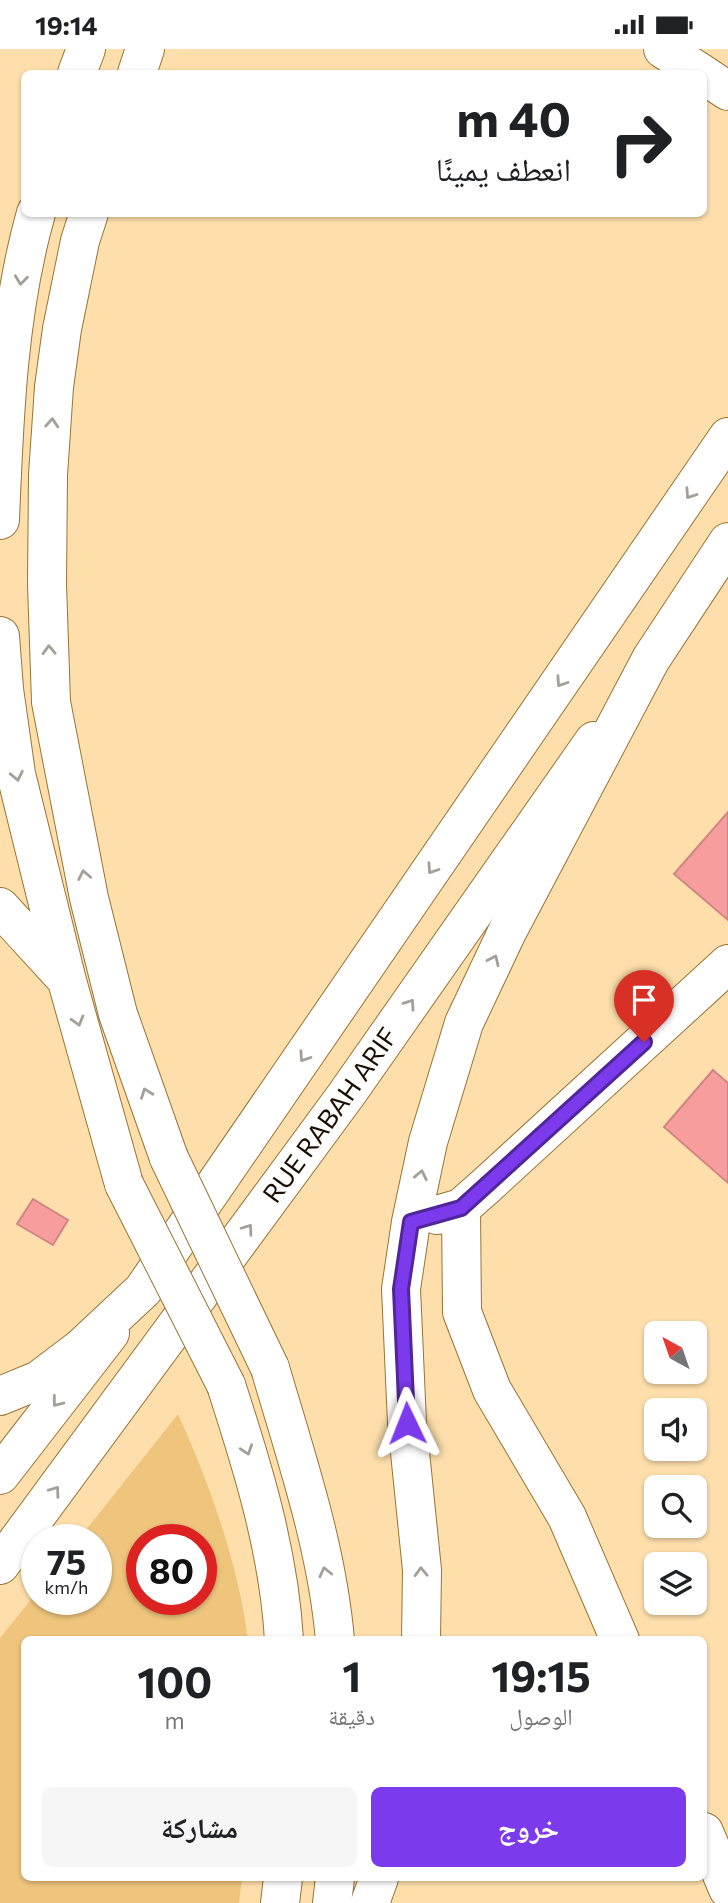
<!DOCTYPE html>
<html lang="ar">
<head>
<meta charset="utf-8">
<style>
	:root { --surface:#fff; --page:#f6f6f6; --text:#202124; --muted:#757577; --accent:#7c3aed }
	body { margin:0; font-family:Commissioner,"Noto Naskh Arabic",sans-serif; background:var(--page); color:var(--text); direction:rtl; height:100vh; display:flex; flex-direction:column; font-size:26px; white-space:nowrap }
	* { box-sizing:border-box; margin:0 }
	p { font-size:23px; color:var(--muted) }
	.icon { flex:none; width:38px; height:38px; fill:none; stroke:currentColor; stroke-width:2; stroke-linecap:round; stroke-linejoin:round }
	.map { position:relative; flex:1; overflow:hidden; direction:ltr }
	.details { position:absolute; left:21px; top:1587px; width:686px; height:245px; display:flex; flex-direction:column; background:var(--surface); border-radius:10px; box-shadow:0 2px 5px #0004; direction:rtl }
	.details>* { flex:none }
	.guide { position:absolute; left:21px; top:21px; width:686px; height:147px; border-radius:10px; box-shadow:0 2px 5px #0004; direction:rtl; background:#fff; color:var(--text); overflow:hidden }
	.needle { width:46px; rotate:320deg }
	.tools { position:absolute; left:644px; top:1272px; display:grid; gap:14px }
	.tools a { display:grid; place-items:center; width:63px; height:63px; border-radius:10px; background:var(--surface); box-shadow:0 2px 5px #0004; font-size:35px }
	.speed { position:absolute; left:21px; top:1475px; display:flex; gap:14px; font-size:35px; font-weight:700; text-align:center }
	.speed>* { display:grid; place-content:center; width:91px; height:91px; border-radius:50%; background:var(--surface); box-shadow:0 2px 5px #0004; line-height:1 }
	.speed small { font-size:18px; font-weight:400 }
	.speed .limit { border:10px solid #d22; background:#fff; color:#111 }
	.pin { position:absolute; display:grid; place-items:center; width:60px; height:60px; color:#fff; margin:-72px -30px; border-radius:50% 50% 50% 0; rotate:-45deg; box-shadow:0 0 7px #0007 }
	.pin .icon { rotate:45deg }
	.me { position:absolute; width:77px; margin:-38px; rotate:358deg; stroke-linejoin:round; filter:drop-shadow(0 0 5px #0008) }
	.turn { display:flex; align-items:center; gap:24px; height:147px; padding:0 21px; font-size:32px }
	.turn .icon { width:91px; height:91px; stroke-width:2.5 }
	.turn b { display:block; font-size:49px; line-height:60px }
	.eta { display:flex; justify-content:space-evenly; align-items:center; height:119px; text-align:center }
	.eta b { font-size:42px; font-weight:700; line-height:49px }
	.button { display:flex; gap:14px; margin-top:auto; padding:14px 21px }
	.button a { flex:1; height:80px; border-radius:10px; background:var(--accent); color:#fff; font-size:28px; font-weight:700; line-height:80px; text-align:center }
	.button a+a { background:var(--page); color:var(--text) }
	.status { display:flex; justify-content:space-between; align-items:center; height:49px; padding:0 35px; background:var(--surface); direction:ltr }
	.status svg { height:19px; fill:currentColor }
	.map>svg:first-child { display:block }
	.green { fill:#efc57e; fill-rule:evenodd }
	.building { fill:#f89d9d; stroke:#d08585; stroke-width:2 }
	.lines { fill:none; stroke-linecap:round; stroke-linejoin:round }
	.minor-casing { stroke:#987435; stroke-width:40 }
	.major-casing { stroke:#987435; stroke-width:40 }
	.highway-casing { stroke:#987435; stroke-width:40 }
	.minor { stroke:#fff; stroke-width:38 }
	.major { stroke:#fff; stroke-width:38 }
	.highway { stroke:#fff; stroke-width:38 }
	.highway-bridge-casing { stroke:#987435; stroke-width:40; stroke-linecap:butt }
	.highway-bridge { stroke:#fff; stroke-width:38 }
	.oneway { stroke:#a49f99 }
	.route-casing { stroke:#51269a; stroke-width:18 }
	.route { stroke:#7c3aed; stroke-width:12 }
	.labels { text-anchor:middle; stroke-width:5; stroke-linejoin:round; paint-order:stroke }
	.street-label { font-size:26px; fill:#1b0e00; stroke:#feefd6 }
</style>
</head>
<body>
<div class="status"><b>19:14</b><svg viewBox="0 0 49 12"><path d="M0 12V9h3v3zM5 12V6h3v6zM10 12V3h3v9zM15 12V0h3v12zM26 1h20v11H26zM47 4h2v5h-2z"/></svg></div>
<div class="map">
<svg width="728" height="1854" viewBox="0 0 728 1854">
	<rect width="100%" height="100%" fill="#fedfac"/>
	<path class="green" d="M178,1365C210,1436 238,1513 248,1591H24V1829H242L239,1854H0V1589L37,1543V1550H96V1491H78ZM142,1491H201V1550H142Z"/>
	<path class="building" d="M728,763V871L674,825Z
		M713,1021L728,1034V1134L664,1078Z
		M33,1150L68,1171L53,1196L17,1175Z"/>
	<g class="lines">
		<g class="minor-casing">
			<path id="minor" d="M663,0L701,24
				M704,26L728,42
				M461,1159L462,1263L492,1341L567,1468L620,1591
				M437,1166L461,1159L487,1136L728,915
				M704,1783L728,1840"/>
		</g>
		<g class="major-casing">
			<g id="major">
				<path d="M0,1426L110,1284"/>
				<path id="s1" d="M0,1516L346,1046L594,692"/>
			</g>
		</g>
		<g class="highway-casing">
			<path id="highway" d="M77,24L86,0
				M137,24L145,0
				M89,164L80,192L62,280L54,338L48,426L47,535L51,653L89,849L118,965L169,1109
				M0,471C4,369 8,263 36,164
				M0,587L4,640L16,725L67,932L124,1135
				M0,858L65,929
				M270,1319C296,1408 327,1498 335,1591
				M226,1336C253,1419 279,1503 284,1591
				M0,1347L39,1331L80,1300L143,1241L728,388
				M421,1591L422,1521L407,1374L401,1240L411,1173L428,1093L464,974L507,883L651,610L728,493
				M280,1854L283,1829
				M332,1854L335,1829
				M370,1854L379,1829"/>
		</g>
		<use href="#minor" class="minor"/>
		<use href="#major" class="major"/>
		<use href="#highway" class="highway"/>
		<g class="highway-bridge-casing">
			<path id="highway-bridge" d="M169,1109L270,1319
				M124,1135L226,1336"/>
		</g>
		<use href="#highway-bridge" class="highway-bridge"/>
	</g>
	<defs><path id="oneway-chevron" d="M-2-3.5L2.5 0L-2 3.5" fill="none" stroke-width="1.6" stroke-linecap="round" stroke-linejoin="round" transform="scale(1.75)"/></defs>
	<g class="oneway">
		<use href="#oneway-chevron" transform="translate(21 231) rotate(97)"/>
		<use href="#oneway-chevron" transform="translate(52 374) rotate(-86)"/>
		<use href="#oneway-chevron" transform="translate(690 445) rotate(124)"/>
		<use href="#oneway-chevron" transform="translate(49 601) rotate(-92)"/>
		<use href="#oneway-chevron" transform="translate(561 633) rotate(124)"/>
		<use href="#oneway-chevron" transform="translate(17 727) rotate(78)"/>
		<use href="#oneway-chevron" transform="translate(432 820) rotate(124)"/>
		<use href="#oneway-chevron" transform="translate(84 826) rotate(-101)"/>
		<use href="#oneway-chevron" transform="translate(494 911) rotate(-65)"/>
		<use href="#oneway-chevron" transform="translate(410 955) rotate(-55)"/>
		<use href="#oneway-chevron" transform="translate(78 972) rotate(74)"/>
		<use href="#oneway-chevron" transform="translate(304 1008) rotate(124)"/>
		<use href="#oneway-chevron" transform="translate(146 1044) rotate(-110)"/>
		<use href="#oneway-chevron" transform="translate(421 1126) rotate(-78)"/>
		<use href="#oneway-chevron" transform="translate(248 1180) rotate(-54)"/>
		<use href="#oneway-chevron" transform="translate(57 1353) rotate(128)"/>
		<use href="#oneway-chevron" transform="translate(247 1401) rotate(71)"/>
		<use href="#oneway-chevron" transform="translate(55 1442) rotate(-54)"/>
		<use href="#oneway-chevron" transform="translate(325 1523) rotate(-103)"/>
		<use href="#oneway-chevron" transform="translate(421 1523) rotate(-92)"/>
	</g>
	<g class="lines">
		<g class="route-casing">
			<path id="route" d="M407,1374L401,1240L411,1173L461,1159L644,993"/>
		</g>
		<use href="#route" class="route"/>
	</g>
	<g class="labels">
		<g class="street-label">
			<text dy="9" stroke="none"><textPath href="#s1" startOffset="558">RUE RABAH ARIF</textPath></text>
		</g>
	</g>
</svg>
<div class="tools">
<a><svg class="needle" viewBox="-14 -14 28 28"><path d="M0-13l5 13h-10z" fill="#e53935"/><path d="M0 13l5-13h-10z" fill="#757577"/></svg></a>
<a><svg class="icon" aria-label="sound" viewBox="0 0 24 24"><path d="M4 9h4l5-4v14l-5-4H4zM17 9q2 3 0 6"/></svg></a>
<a><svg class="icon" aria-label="search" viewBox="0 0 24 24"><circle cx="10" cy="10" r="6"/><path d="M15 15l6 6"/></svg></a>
<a><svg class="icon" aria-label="layers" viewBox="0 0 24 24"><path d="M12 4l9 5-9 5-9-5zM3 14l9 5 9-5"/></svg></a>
</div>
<div class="speed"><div>75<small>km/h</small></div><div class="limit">80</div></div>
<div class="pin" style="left:644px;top:993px;background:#d93025"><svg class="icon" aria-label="arrive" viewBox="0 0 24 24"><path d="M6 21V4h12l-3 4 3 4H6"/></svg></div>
<svg class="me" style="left:407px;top:1374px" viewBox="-20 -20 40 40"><path d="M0-17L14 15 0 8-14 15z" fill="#7c3aed" stroke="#fff" stroke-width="4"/></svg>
<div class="guide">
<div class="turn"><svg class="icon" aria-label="right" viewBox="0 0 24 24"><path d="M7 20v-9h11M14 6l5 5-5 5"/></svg><div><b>40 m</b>انعطف يمينًا</div></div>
</div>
<section class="details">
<div class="eta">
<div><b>19:15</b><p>الوصول</p></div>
<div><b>1</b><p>دقيقة</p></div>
<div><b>100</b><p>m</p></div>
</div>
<div class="button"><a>خروج</a><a>مشاركة</a></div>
</section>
</div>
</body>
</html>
